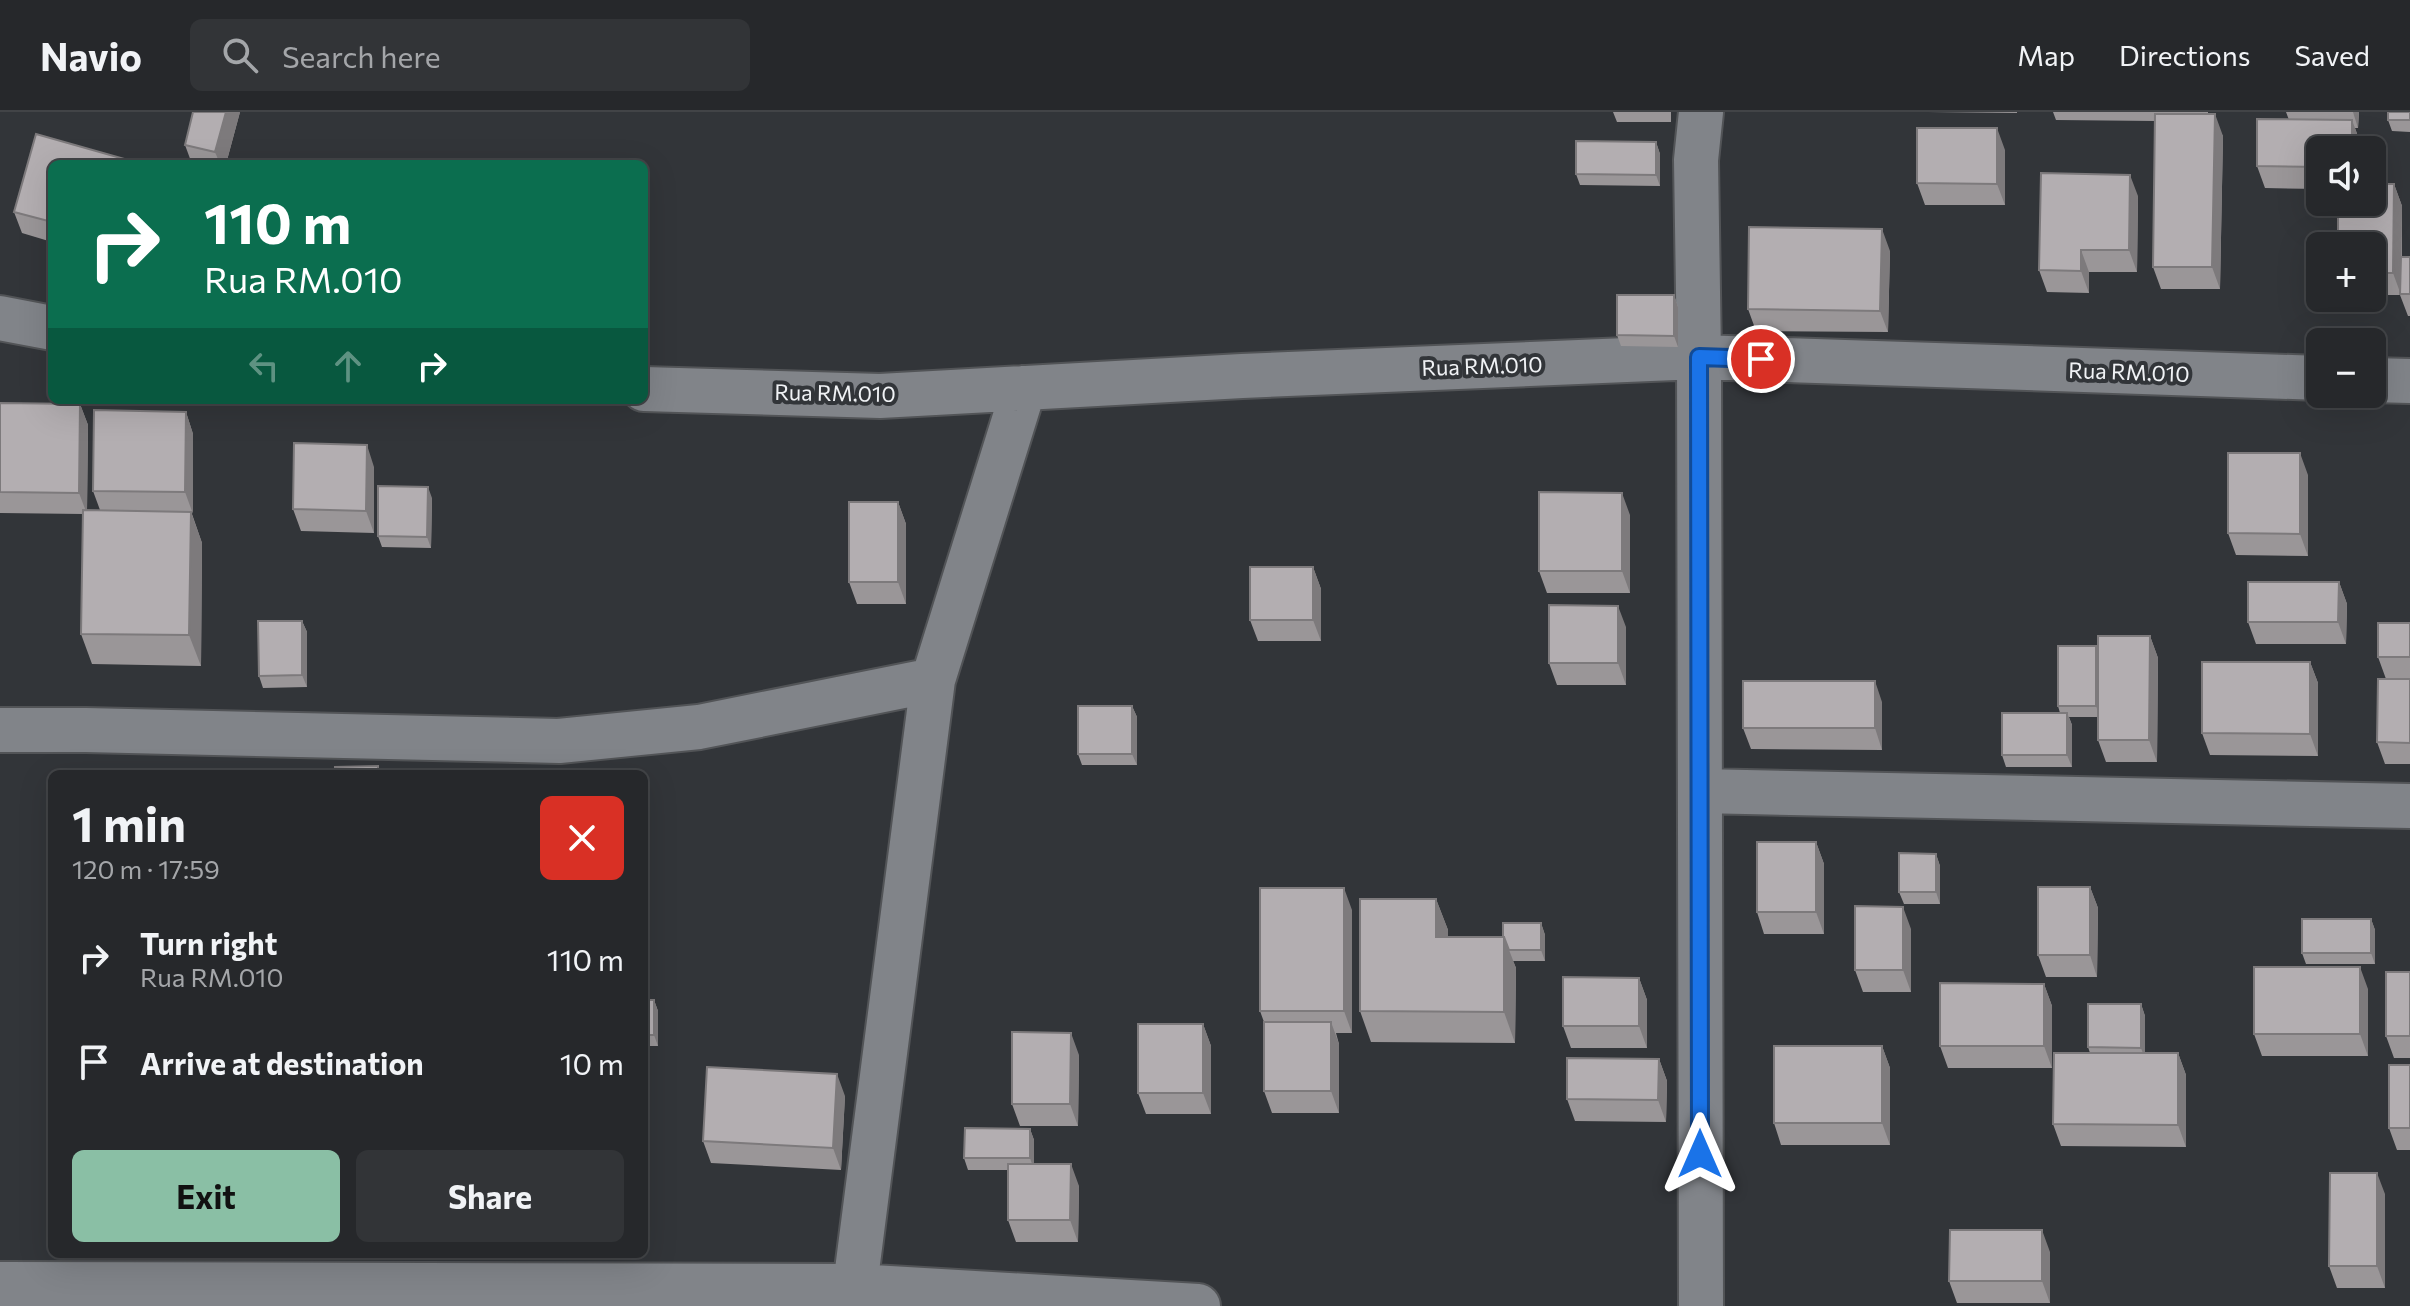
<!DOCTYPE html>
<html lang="en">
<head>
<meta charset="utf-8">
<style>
	:root { --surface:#26282b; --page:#323437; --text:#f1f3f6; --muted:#a4a6a9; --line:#424447; --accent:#8abfa5 }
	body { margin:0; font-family:Commissioner,sans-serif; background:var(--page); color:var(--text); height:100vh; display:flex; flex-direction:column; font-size:30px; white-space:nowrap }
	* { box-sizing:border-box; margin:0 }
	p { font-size:26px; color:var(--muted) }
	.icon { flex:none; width:44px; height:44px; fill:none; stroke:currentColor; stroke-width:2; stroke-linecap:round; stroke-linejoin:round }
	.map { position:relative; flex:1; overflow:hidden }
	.drawer { position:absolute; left:48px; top:658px; width:600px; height:488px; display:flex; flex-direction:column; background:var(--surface); border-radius:12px; box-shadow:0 8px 32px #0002,0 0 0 2px var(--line) }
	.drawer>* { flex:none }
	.guide { position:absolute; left:48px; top:48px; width:600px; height:244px; border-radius:12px; box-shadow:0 8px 32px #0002,0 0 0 2px var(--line); background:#0b6e4f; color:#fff; overflow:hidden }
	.controls { position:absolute; left:2306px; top:24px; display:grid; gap:16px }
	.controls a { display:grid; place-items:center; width:80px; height:80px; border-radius:12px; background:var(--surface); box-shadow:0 8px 32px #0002,0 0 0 2px var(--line); font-size:40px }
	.pin { position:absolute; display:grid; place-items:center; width:68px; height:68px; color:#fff; margin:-34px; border:4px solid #fff; border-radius:50%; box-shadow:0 2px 8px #0007 }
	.me { position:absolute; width:88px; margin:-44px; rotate:0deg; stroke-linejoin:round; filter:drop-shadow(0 0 6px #0008) }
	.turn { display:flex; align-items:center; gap:28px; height:168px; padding:0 24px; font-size:36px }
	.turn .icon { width:104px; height:104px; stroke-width:2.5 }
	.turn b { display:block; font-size:56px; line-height:68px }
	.lanes { display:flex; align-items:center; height:76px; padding:0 24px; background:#0003; justify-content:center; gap:40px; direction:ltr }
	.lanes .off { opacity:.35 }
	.round { display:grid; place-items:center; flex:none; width:84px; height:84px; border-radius:12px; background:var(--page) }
	.headline { display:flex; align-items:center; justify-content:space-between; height:136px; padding:0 24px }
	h1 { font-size:48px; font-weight:700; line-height:60px }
	.button { display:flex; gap:16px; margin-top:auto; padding:16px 24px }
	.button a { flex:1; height:92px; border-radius:12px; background:var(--accent); color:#111; font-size:32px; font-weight:700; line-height:92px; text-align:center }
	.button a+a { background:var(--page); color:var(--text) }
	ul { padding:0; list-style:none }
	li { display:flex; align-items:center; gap:24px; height:104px; padding:0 24px }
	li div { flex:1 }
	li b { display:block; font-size:30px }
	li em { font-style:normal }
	header { display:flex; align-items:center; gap:48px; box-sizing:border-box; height:112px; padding:0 40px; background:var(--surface); border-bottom:2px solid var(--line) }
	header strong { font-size:38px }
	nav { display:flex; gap:44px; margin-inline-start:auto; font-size:28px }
	.search { width:560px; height:72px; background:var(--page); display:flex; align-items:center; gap:20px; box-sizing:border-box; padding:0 28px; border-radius:12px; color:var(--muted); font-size:30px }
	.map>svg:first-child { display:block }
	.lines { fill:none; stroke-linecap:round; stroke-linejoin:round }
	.minor-casing { stroke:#525457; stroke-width:48 }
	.minor { stroke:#818489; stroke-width:44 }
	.wall { fill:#9a9698 }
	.shaded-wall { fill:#7d7a7c }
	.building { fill:#b3aeb1; stroke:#7d7a7c; stroke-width:2 }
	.route-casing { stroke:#114b97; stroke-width:20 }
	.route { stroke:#1a73e8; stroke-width:14 }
	.labels { text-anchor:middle; stroke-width:8; stroke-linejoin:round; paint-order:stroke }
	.street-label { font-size:22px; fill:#f0f2f5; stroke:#323539 }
</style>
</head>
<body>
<header>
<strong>Navio</strong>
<div class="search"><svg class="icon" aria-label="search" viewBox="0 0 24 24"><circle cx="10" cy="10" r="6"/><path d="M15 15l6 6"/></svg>Search here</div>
<nav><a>Map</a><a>Directions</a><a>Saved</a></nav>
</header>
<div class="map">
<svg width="2410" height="1194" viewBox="0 0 2410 1194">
	<rect width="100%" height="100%" fill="#323539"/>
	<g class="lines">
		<g class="minor-casing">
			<path id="minor" d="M1701,0L1696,48L1699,245L1701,1194
				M0,206L52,216
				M2372,268L2410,269
				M644,277L880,284L1242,264L1699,245L2320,266
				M0,618H86L559,629L699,615L933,568
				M1700,679L2410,694
				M0,1172L855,1174L1198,1194
				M856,1194L855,1174L933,568L1024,276"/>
		</g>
		<use href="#minor" class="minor"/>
	</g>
	<path class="wall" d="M240,0L226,52H192L185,33Z
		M1613,0H1671V10H1617Z
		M1928,0H2017V1Z
		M2053,0H2208V2L2223,24L2220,177H2161L2153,155L2155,9L2056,8Z
		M2286,0H2359L2358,16H2355L2360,30V38H2320V77L2265,76L2257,54L2289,8Z
		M2410,0V20L2392,19L2388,8Z
		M1656,30L1660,42V74L1580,73L1576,62Z
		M2005,38V93H1925L1917,71Z
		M52,52V130L22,121L14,100Z
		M2394,72L2402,94V145H2410V204H2408L2400,183H2372V134Z
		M2138,84L2137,160H2089V181L2047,180L2039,158Z
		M1890,139L1888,220L1756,219L1748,197Z
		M1674,183L1678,195V235L1621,234L1617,223Z
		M0,291L80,292L88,313L87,398H100L93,379L186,300L193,322L192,402L202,431L201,554L92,552L81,522L83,402L0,401Z
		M374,355V421L301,419L293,397Z
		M2308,363V444L2236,443L2228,421Z
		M432,386L431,436L382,435L378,424Z
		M898,390L906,412V492H857L849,470Z
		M1630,403V481H1547L1539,459Z
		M1313,455L1321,477V529H1258L1250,508Z
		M2339,470L2347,492L2346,532H2256L2248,510Z
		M302,509L307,520V575L263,576L259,564Z
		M2410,511V567H2386L2378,545Z
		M1626,515V573H1557L1549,551Z
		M2150,524L2158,546L2157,650H2106L2098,628V605H2069L2072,613V655H2006L2002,643L2060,601L2058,594L2096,534L2098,541Z
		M2310,550L2318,571V644L2210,643L2202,621Z
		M2410,567V652H2385L2377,630Z
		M1882,590V638L1751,637L1743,616Z
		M1132,594L1137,605V653H1082L1078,642Z
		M1816,730L1824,752V822H1764L1757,800Z
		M1936,742L1940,754V792H1904L1899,780Z
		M2090,775L2098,796L2097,865H2046L2038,843Z
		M1436,787L1448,818V825H1503L1541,811L1545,823V849H1513L1516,856L1515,931L1371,930L1360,899Z
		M1352,798V921H1336L1339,932V1001H1272L1264,979V910L1260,899Z
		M2371,807L2375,818V852H2306L2302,841Z
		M1911,817V880H1863L1855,858Z
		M2410,860V946H2394L2386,924Z
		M1639,866L1647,888V936H1571L1563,914Z
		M2044,872L2052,894V956H1948L1940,934Z
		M2368,877V944H2262L2254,922Z
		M644,888H654L658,899V934H644Z
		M2141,892L2145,904V941H2178L2186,963V1035L2061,1034L2053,1012L2090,941L2088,935Z
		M1203,912L1211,934V1002H1146L1138,981Z
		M1882,934L1890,956V1033H1781L1774,1011Z
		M1079,943L1078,1014H1020L1012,992Z
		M1659,947L1667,969L1666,1010L1575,1009L1567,987Z
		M2410,953V1038H2397L2389,1016Z
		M845,984L841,1058L711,1051L703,1029Z
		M1030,1017L1034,1028V1052L1079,1074L1078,1130H1016L1008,1108V1058H968L964,1046Z
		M2385,1082V1176H2337L2329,1154Z
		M2050,1140V1191H1957L1949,1169Z"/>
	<path class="shaded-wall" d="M226,0H240L226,52H220L215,40Z
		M2353,0H2359L2358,16Z
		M2215,2L2223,24L2220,177L2212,155Z
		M2352,8L2360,30V38H2352Z
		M1997,16L2005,38V93L1997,72Z
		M1656,30L1660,42V74L1656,63Z
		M2130,63L2138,84L2137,160L2129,138Z
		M2394,72L2402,94L2401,183L2393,161Z
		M1882,117L1890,139L1888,220L1880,199Z
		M2081,138L2089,160V181L2081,159Z
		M1674,183L1678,195V235L1674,224Z
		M80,292L88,313L87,402L79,381Z
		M186,300L193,322V402L185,380Z
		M367,333L374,355V421L366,399Z
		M2300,341L2308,363V444L2300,422Z
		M428,375L432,386L431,436L427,425Z
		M1622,381L1630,403V481L1622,459Z
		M898,390L906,412V492L898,470Z
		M191,400L202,431L201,554L189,523Z
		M1313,455L1321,477V529L1313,508Z
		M2339,470L2347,492L2346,532L2338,510Z
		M1618,494L1626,515V573L1618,551Z
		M302,509L307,520V575L302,563Z
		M2150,524L2158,546L2157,650L2149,628Z
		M2096,534L2100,545V605L2096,594Z
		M2310,550L2318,571V644L2310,622Z
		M1875,569L1882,590V638L1875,616Z
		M1132,594L1137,605V653L1132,642Z
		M2067,601L2072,613V655L2067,643Z
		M1816,730L1824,752V822L1816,800Z
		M1936,742L1940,754V792L1936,780Z
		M2090,775L2098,796L2097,865L2090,843Z
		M1344,776L1352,798V921L1344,899Z
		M1436,787L1448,818V856L1436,825Z
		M1903,795L1911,817V880L1903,858Z
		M2371,807L2375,818V852L2371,841Z
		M1541,811L1545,823V849L1541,838Z
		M1504,825L1516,856L1515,931L1504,900Z
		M2360,855L2368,877V944L2360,922Z
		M1639,866L1647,888V936L1639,914Z
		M2044,872L2052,894V956L2044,934Z
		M654,888L658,899V934L654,923Z
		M2141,892L2145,904V947L2141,936Z
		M1331,910L1339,932V1001L1331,979Z
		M1203,912L1211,934V1002L1203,981Z
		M1071,921L1079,943L1078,1014L1070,992Z
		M1882,934L1890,956V1033L1882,1011Z
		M2178,941L2186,963V1035L2178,1013Z
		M1659,947L1667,969L1666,1010L1658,988Z
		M837,962L845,984L841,1058L833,1036Z
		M1030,1017L1034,1028V1058L1030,1046Z
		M1071,1052L1079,1074L1078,1130L1070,1108Z
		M2377,1061L2385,1082V1176L2377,1154Z
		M2042,1118L2050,1140V1191L2042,1169Z"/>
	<path class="building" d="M193,0H226L215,40L185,33Z
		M2388,0H2410V8H2388Z
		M2155,2H2215L2212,155H2153Z
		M2257,7L2352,8V38H2320V55L2257,54Z
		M1917,16H1997V72L1917,71Z
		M36,22L142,52H52V110L14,100Z
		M1576,29L1656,30V63L1576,62Z
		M2041,61L2130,63L2129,138H2081V159L2039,158Z
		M2372,72H2394L2393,161H2372V134H2338V90H2372Z
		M1749,115L1882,117L1880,199L1748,197Z
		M2401,145H2410V182H2400Z
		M1617,183H1674V224L1617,223Z
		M0,291L80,292L79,381L0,380Z
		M94,298L186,300L185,380L93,379Z
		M294,331L367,333L366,399L293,397Z
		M2228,341H2300V422L2228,421Z
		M378,374L428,375L427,425L378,424Z
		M1539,380L1622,381V459H1539Z
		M849,390H898V470H849Z
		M83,398L191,400L189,523L81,522Z
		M1250,455H1313V508H1250Z
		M2248,470H2339L2338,510H2248Z
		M1549,493L1618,494V551H1549Z
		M258,509H302V563L259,564Z
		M2378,511H2410V545H2378Z
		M2098,524H2150L2149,628H2098Z
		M2058,534H2096V594H2058Z
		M2202,550H2310V622L2202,621Z
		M2378,567H2410V631L2377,630Z
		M1743,569H1875V616H1743Z
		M1078,594H1132V642H1078Z
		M2002,601H2067V643H2002Z
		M378,654V662H335V655Z
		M1757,730H1816V800H1757Z
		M1899,741L1936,742V780H1899Z
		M2038,775H2090V843H2038Z
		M1260,776H1344V899H1260Z
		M1360,787H1436V825H1504V900L1360,899Z
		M1855,794L1903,795V858H1855Z
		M2302,807H2371V841H2302Z
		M1503,811H1541V838H1509L1504,825H1503Z
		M2254,855H2360V922H2254Z
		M2386,860H2410V924H2386Z
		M1563,865L1639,866V914H1563Z
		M1940,871L2044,872V934H1940Z
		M644,888H654V923H644Z
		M2088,892H2141V936L2088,935Z
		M1264,910H1331V979H1264Z
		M1138,912H1203V981H1138Z
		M1012,920L1071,921L1070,992H1012Z
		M1774,934H1882V1011H1774Z
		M2054,941H2178V1013L2053,1012Z
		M1567,946L1659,947L1658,988L1567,987Z
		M2389,953H2410V1016H2389Z
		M707,955L837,962L833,1036L703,1029Z
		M965,1016L1030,1017V1046H964Z
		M1008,1052H1071L1070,1108H1008Z
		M2330,1061H2377V1154H2329Z
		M1950,1118H2042V1169H1949Z"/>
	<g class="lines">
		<g class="route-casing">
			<path id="route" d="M1700,1042L1699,245L1761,247"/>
		</g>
		<use href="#route" class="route"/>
	</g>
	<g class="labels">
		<g class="street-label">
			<text transform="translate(1482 254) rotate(-2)" y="8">Rua RM.010</text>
			<text transform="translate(2129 260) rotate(2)" y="8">Rua RM.010</text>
			<text transform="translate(835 281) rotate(1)" y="8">Rua RM.010</text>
		</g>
	</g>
</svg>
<div class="controls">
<a><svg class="icon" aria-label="sound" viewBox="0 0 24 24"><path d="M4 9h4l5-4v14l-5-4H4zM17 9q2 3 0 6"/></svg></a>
<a>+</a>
<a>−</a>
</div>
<div class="pin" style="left:1761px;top:247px;background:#d93025"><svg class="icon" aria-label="arrive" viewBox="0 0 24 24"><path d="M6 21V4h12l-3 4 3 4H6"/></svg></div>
<svg class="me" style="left:1700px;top:1042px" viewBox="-20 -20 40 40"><path d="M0-17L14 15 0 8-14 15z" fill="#1a73e8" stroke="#fff" stroke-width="4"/></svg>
<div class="guide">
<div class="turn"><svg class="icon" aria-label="right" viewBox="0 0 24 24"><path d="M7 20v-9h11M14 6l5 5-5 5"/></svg><div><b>110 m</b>Rua RM.010</div></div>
<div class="lanes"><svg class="icon off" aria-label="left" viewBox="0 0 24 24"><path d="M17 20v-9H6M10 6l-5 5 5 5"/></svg><svg class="icon off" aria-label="ahead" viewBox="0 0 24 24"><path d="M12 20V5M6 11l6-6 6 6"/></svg><svg class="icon" aria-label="right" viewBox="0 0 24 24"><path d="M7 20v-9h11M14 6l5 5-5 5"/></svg></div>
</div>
<section class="drawer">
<div class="headline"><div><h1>1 min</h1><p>120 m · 17:59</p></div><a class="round" style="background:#d93025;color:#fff"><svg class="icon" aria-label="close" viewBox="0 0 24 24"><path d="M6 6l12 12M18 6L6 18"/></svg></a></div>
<ul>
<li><svg class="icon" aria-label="right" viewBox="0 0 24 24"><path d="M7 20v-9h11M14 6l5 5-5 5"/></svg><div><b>Turn right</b><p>Rua RM.010</p></div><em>110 m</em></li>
<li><svg class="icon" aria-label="arrive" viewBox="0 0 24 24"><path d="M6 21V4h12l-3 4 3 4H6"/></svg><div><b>Arrive at destination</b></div><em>10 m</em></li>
</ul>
<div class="button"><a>Exit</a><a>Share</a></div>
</section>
</div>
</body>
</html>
